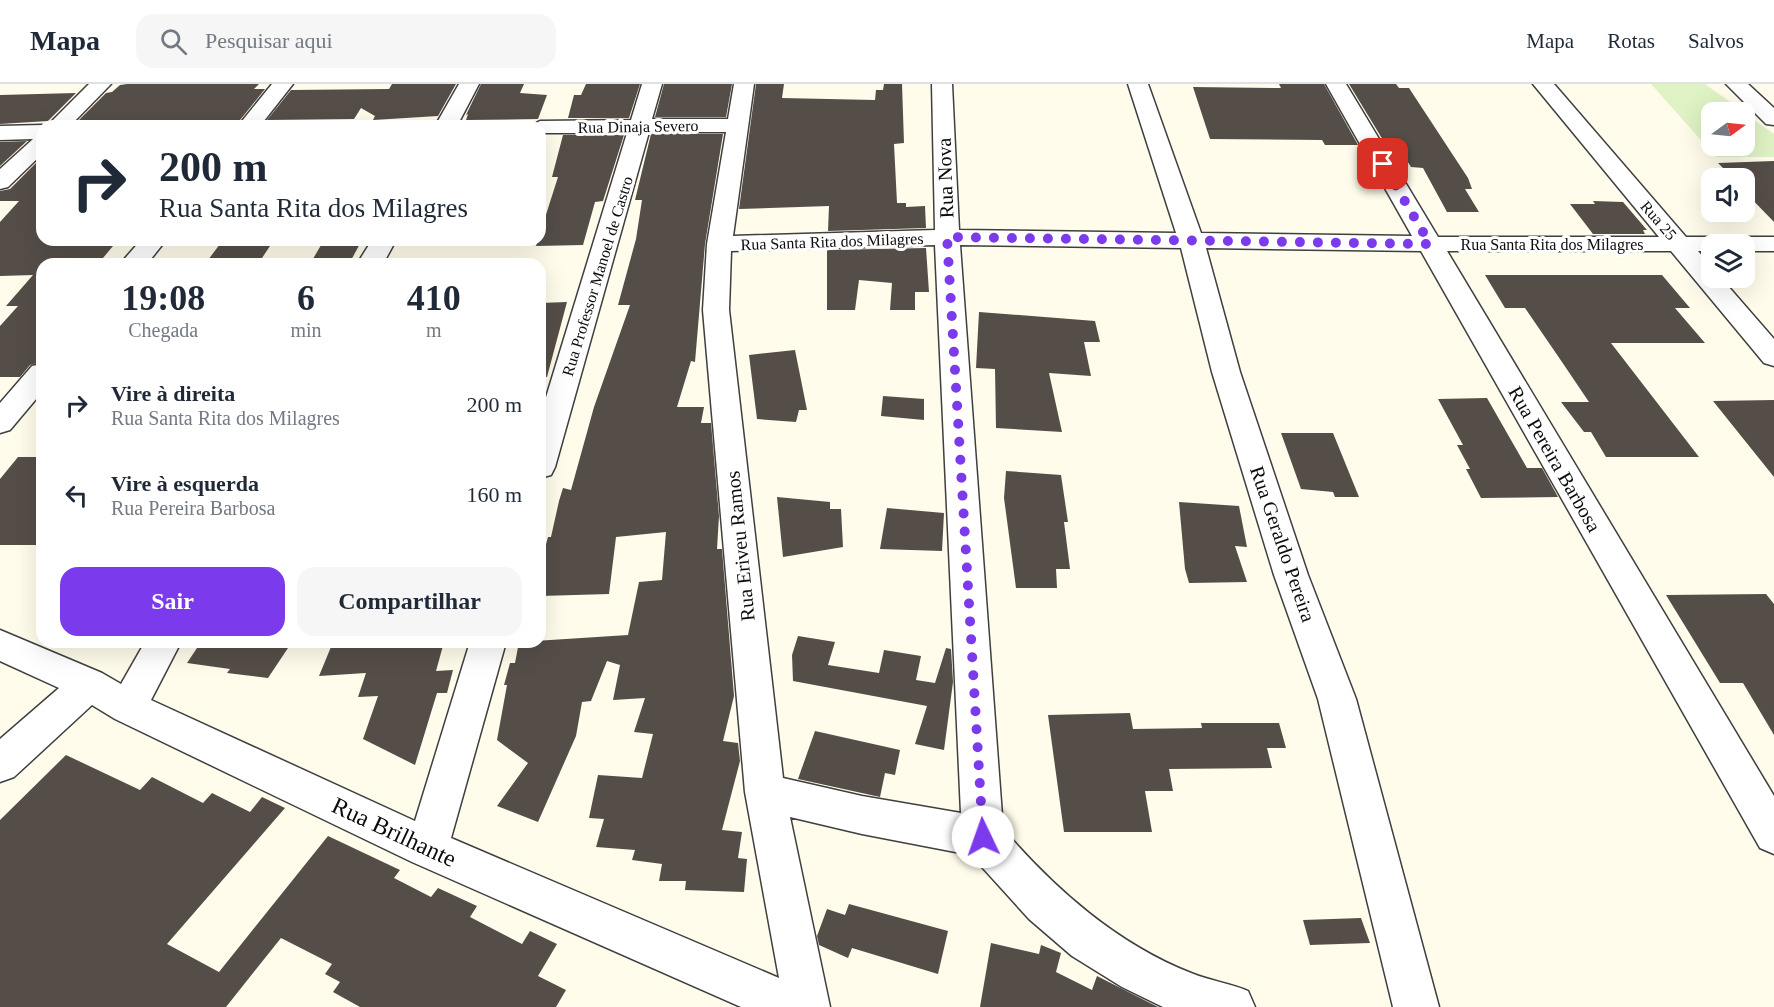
<!DOCTYPE html>
<html lang="pt">
<head>
<meta charset="utf-8">
<style>
	:root { --surface:#fff; --page:#f6f6f7; --text:#1f2937; --muted:#747a83; --line:#e0e1e3; --accent:#7c3aed }
	body { margin:0; font-family:"Times New Roman",serif; background:var(--page); color:var(--text); height:100vh; display:flex; flex-direction:column; font-size:22px; white-space:nowrap }
	* { box-sizing:border-box; margin:0 }
	p { font-size:20px; color:var(--muted) }
	.icon { flex:none; width:33px; height:33px; fill:none; stroke:currentColor; stroke-width:2; stroke-linecap:round; stroke-linejoin:round }
	.map { position:relative; flex:1; overflow:hidden }
	.details { position:absolute; left:36px; top:174px; width:510px; height:390px; display:flex; flex-direction:column; background:var(--surface); border-radius:18px; box-shadow:0 6px 24px #0002 }
	.details>* { flex:none }
	.guide { position:absolute; left:36px; top:36px; width:510px; height:126px; border-radius:18px; box-shadow:0 6px 24px #0002; background:#fff; color:var(--text); overflow:hidden }
	.needle { width:39px; rotate:75deg }
	.controls { position:absolute; left:1701px; top:18px; display:grid; gap:12px }
	.controls a { display:grid; place-items:center; width:54px; height:54px; border-radius:12px; background:var(--surface); box-shadow:0 6px 24px #0002; font-size:30px }
	.pin { position:absolute; display:grid; place-items:center; width:51px; height:51px; color:#fff; margin:-26px; border-radius:12px; box-shadow:0 3px 9px #0006 }
	.me { position:absolute; width:66px; margin:-33px; rotate:357deg; stroke-linejoin:round; filter:drop-shadow(0 0 4px #0008) }
	.turn { display:flex; align-items:center; gap:21px; height:126px; padding:0 24px; font-size:27px }
	.turn .icon { width:78px; height:78px; stroke-width:2.5 }
	.turn b { display:block; font-size:42px; line-height:51px }
	.eta { display:flex; justify-content:space-evenly; align-items:center; height:102px; text-align:center }
	.eta b { font-size:36px; font-weight:600; line-height:42px }
	.button { display:flex; gap:12px; margin-top:auto; padding:12px 24px }
	.button a { flex:1; height:69px; border-radius:18px; background:var(--accent); color:#fff; font-size:24px; font-weight:600; line-height:69px; text-align:center }
	.button a+a { background:var(--page); color:var(--text) }
	ul { padding:0; list-style:none }
	li { display:flex; align-items:center; gap:18px; height:90px; padding:0 24px }
	li div { flex:1 }
	li b { display:block; font-size:22px }
	li em { font-style:normal }
	header { display:flex; align-items:center; gap:36px; box-sizing:border-box; height:84px; padding:0 30px; background:var(--surface); border-bottom:2px solid var(--line) }
	header strong { font-size:28px }
	nav { display:flex; gap:33px; margin-inline-start:auto; font-size:21px }
	.search { width:420px; height:54px; background:var(--page); display:flex; align-items:center; gap:15px; box-sizing:border-box; padding:0 21px; border-radius:18px; color:var(--muted); font-size:22px }
	.map>svg:first-child { display:block }
	.pitch { fill:#dff2c4 }
	.building { fill:#554e48 }
	.lines { fill:none; stroke-linecap:round; stroke-linejoin:round }
	.minor-casing { stroke:#3f3f3f; stroke-width:3 }
	.minor { fill:#fff; fill-rule:evenodd }
	.route { stroke:#7c3aed; stroke-width:10; stroke-dasharray:0 18 }
	.labels { text-anchor:middle; stroke-width:6; stroke-linejoin:round; paint-order:stroke }
	.far-street-label { font-size:16px; fill:#0c0c0c; stroke:#fff }
	.street-label { font-size:20px; fill:#0c0c0c; stroke:#fff }
	.near-street-label { font-size:24px; fill:#0c0c0c; stroke:#fff }
</style>
</head>
<body>
<header>
<strong>Mapa</strong>
<div class="search"><svg class="icon" aria-label="search" viewBox="0 0 24 24"><circle cx="10" cy="10" r="6"/><path d="M15 15l6 6"/></svg>Pesquisar aqui</div>
<nav><a>Mapa</a><a>Rotas</a><a>Salvos</a></nav>
</header>
<div class="map">
<svg width="1774" height="923" viewBox="0 0 1774 923">
	<rect width="100%" height="100%" fill="#fffceb"/>
	<path class="pitch" d="M1651,0H1705L1744,28H1712V62H1744V29L1774,50V73H1716Z"/>
	<path class="building" d="M127,0H259L254,5H265L240,36L115,39L117,37H78L106,9L112,8L120,1Z
		M392,0H456L438,32L373,36L375,32L361,24L354,35L267,36L291,6L389,5Z
		M481,0H524L520,9L547,11L538,35L466,36L468,30L466,31Z
		M586,0H640L629,34H568L574,11H581Z
		M664,0H732L726,33H655Z
		M756,0H784L782,14L875,16L876,6H883L884,0H902L904,59L894,60L897,119H906V123L925,122L926,144L828,147L829,122L739,125Z
		M1279,0H1324L1358,61H1325L1322,56L1210,55L1193,3L1281,4Z
		M1349,0H1396L1399,4H1409L1468,94L1472,105H1465L1479,128H1447L1423,84L1411,83L1399,64L1386,61Z
		M76,9L48,37L0,40V11Z
		M651,50H723L705,160L695,278L691,277L677,323H704L701,339H711L719,432L717,465H722L734,612L723,657L738,659L740,677L722,746L742,748L738,774L747,775L744,808L685,806L686,797H659L662,780L632,776L635,766L596,763L604,735L589,734L598,691L642,694L653,650L634,648L645,614L613,616L620,581L607,577L591,617L582,618L576,652L538,738L497,722L528,679L497,656L507,601H504L510,579H515L519,558L628,551L639,498L662,496L666,448L616,453L609,510L540,512V482L548,453H551L559,417L563,404L571,406L594,323L630,221H618L636,155L642,116H635Z
		M563,51H624L603,117L595,118L583,161L536,162L558,93H552Z
		M27,57L0,82V58Z
		M42,73V156H118L98,180H42V274L38,279L30,281L20,293H0V242L18,222H6L33,191L0,192V138L19,117H0V107L10,105Z
		M1774,77V138L1744,107V94H1733L1718,79Z
		M1593,117L1623,118L1647,146H1643L1645,150H1593L1570,120H1595Z
		M223,156H274L258,180H205Z
		M324,156H362L349,180H310Z
		M926,164L929,208H915V226H890L892,199L859,196L855,226H827V166Z
		M1485,191H1662L1690,224H1675L1705,259H1611L1699,373H1606L1591,348H1584L1561,318H1589L1562,278L1525,224H1505Z
		M567,218L547,293L540,292V219Z
		M979,228L1095,237L1100,258H1084L1091,292L1049,289L1062,348L996,344L995,285L976,284Z
		M795,266L807,326H799L796,338L757,335L749,271Z
		M883,312L924,315V336L881,332Z
		M1487,314L1527,384H1542L1558,413L1481,414L1466,385H1470L1457,361H1463L1438,315Z
		M1774,316V393L1713,317Z
		M1281,349H1333L1359,413H1335L1333,408L1301,405Z
		M18,373H42V461H0V395Z
		M1006,387L1061,391L1068,438H1064L1070,485H1056L1057,504H1016L1004,414Z
		M777,413L830,418V425H841L843,463L783,473Z
		M1179,418L1239,422L1247,463L1235,462L1247,498L1189,499L1185,485Z
		M887,424L944,429L942,467L880,465Z
		M1766,510L1774,520V651L1743,599H1720L1666,511Z
		M798,552L835,558L828,581L879,589L884,566L921,572L916,596L935,599L946,564L951,565L953,598L944,666L915,660L927,622L793,597L792,571Z
		M201,558L248,560L292,558L268,594L227,589L230,585L187,579Z
		M333,558H444L436,587L453,586L447,609H437L415,681L363,655L378,612L358,613L366,589L319,592Z
		M1130,629L1133,645L1202,644L1201,639H1279L1286,664H1267L1272,684L1169,685L1173,707H1145L1152,748H1064L1048,631Z
		M815,647L900,666L895,691L885,689L880,713L798,695Z
		M66,671L140,706L152,693L203,719L212,709L250,728L262,713L285,724L167,860L219,888L328,752L400,786L394,794L431,813L438,804L477,822L470,833L522,860L530,847L557,860L538,892L566,906L556,923H360L333,908L340,898L325,890L332,880L281,854L226,923H0V736Z
		M849,820L948,847L938,890L852,864L848,874L819,861L817,852L827,825L845,831Z
		M1361,834L1370,859L1310,861L1303,836Z
		M991,859L1039,870L1041,861L1061,869L1056,888L1092,906L1097,892L1158,923H980Z"/>
	<g class="lines">
		<g class="minor-casing">
			<path id="minor" d="M89,0H111L70,42H47Z
				M272,0H293L260,42H238Z
				M459,0H479L457,42H435Z
				M642,0H662L652,35H728L734,0H754L733,152L935,146L932,0H952L959,146L1176,149L1128,0H1148L1201,149L1412,152L1326,0H1346L1438,153H1659L1533,0H1554L1686,153H1774V167H1744V160H1712V167H1698L1712,183V194H1721L1774,255V282L1764,279L1671,167H1447L1774,712V770L1760,764L1421,167L1206,164L1240,288L1308,491L1356,615L1439,923H1393L1318,615L1274,491L1212,288L1181,164L960,161L1003,745C1056,806 1116,859 1191,889C1210,897 1230,899 1248,907L1255,923H1163L1122,903L1072,872L1029,835L971,771L862,750L790,733L830,923H741L412,778L115,635L92,621L14,693L0,698V655L59,604L0,577V546L102,589L121,600L145,558H181L151,616L415,737L470,558H506L451,754L779,894L745,708L703,226L707,160L726,48H649L555,383L551,391L540,394V333L627,49H540V42H530L540,37L631,36ZM935,161L961,729L862,712L783,694L729,226L731,167Z
				M1726,0H1748L1774,24V41L1766,40Z
				M42,41L44,42L42,70L8,103L0,105V85L33,55L0,56V42Z
				M141,156H166L147,180H120Z
				M372,156H396L383,180H357Z
				M42,280V308L10,346L0,349V319L32,282Z"/>
		</g>
		<use href="#minor" class="minor"/>
	</g>
	<g class="lines">
		<path class="route" d="M983,753L947,153L1430,160L1383,80"/>
	</g>
	<g class="labels">
		<g class="far-street-label">
			<text transform="translate(638 42) rotate(-1)" y="6">Rua Dinaja Severo</text>
			<text transform="translate(1659 136) rotate(49)" y="6">Rua 25</text>
			<text transform="translate(832 157) rotate(-2)" y="6">Rua Santa Rita dos Milagres</text>
			<text x="1552" y="166">Rua Santa Rita dos Milagres</text>
			<text transform="translate(597 192) rotate(-73)" y="6">Rua Professor Manoel de Castro</text>
		</g>
		<g class="street-label">
			<text transform="translate(945 94) rotate(-92)" y="7">Rua Nova</text>
			<text transform="translate(1555 375) rotate(60)" y="7">Rua Pereira Barbosa</text>
			<text transform="translate(1283 460) rotate(71)" y="7">Rua Geraldo Pereira</text>
			<text transform="translate(740 462) rotate(-96)" y="7">Rua Eriveu Ramos</text>
		</g>
		<g class="near-street-label">
			<text transform="translate(394 748) rotate(25)" y="8">Rua Brilhante</text>
		</g>
	</g>
</svg>
<div class="controls">
<a><svg class="needle" viewBox="-14 -14 28 28"><path d="M0-13l5 13h-10z" fill="#e53935"/><path d="M0 13l5-13h-10z" fill="#747a83"/></svg></a>
<a><svg class="icon" aria-label="sound" viewBox="0 0 24 24"><path d="M4 9h4l5-4v14l-5-4H4zM17 9q2 3 0 6"/></svg></a>
<a><svg class="icon" aria-label="layers" viewBox="0 0 24 24"><path d="M12 4l9 5-9 5-9-5zM3 14l9 5 9-5"/></svg></a>
</div>
<div class="pin" style="left:1383px;top:80px;background:#d93025"><svg class="icon" aria-label="arrive" viewBox="0 0 24 24"><path d="M6 21V4h12l-3 4 3 4H6"/></svg></div>
<svg class="me" style="left:983px;top:753px" viewBox="-20 -20 40 40"><circle r="19" fill="#fff"/><path d="M0-13L10 11 0 6-10 11z" fill="#7c3aed"/></svg>
<div class="guide">
<div class="turn"><svg class="icon" aria-label="right" viewBox="0 0 24 24"><path d="M7 20v-9h11M14 6l5 5-5 5"/></svg><div><b>200 m</b>Rua Santa Rita dos Milagres</div></div>
</div>
<section class="details">
<div class="eta">
<div><b>19:08</b><p>Chegada</p></div>
<div><b>6</b><p>min</p></div>
<div><b>410</b><p>m</p></div>
</div>
<ul>
<li><svg class="icon" aria-label="right" viewBox="0 0 24 24"><path d="M7 20v-9h11M14 6l5 5-5 5"/></svg><div><b>Vire à direita</b><p>Rua Santa Rita dos Milagres</p></div><em>200 m</em></li>
<li><svg class="icon" aria-label="left" viewBox="0 0 24 24"><path d="M17 20v-9H6M10 6l-5 5 5 5"/></svg><div><b>Vire à esquerda</b><p>Rua Pereira Barbosa</p></div><em>160 m</em></li>
</ul>
<div class="button"><a>Sair</a><a>Compartilhar</a></div>
</section>
</div>
</body>
</html>
